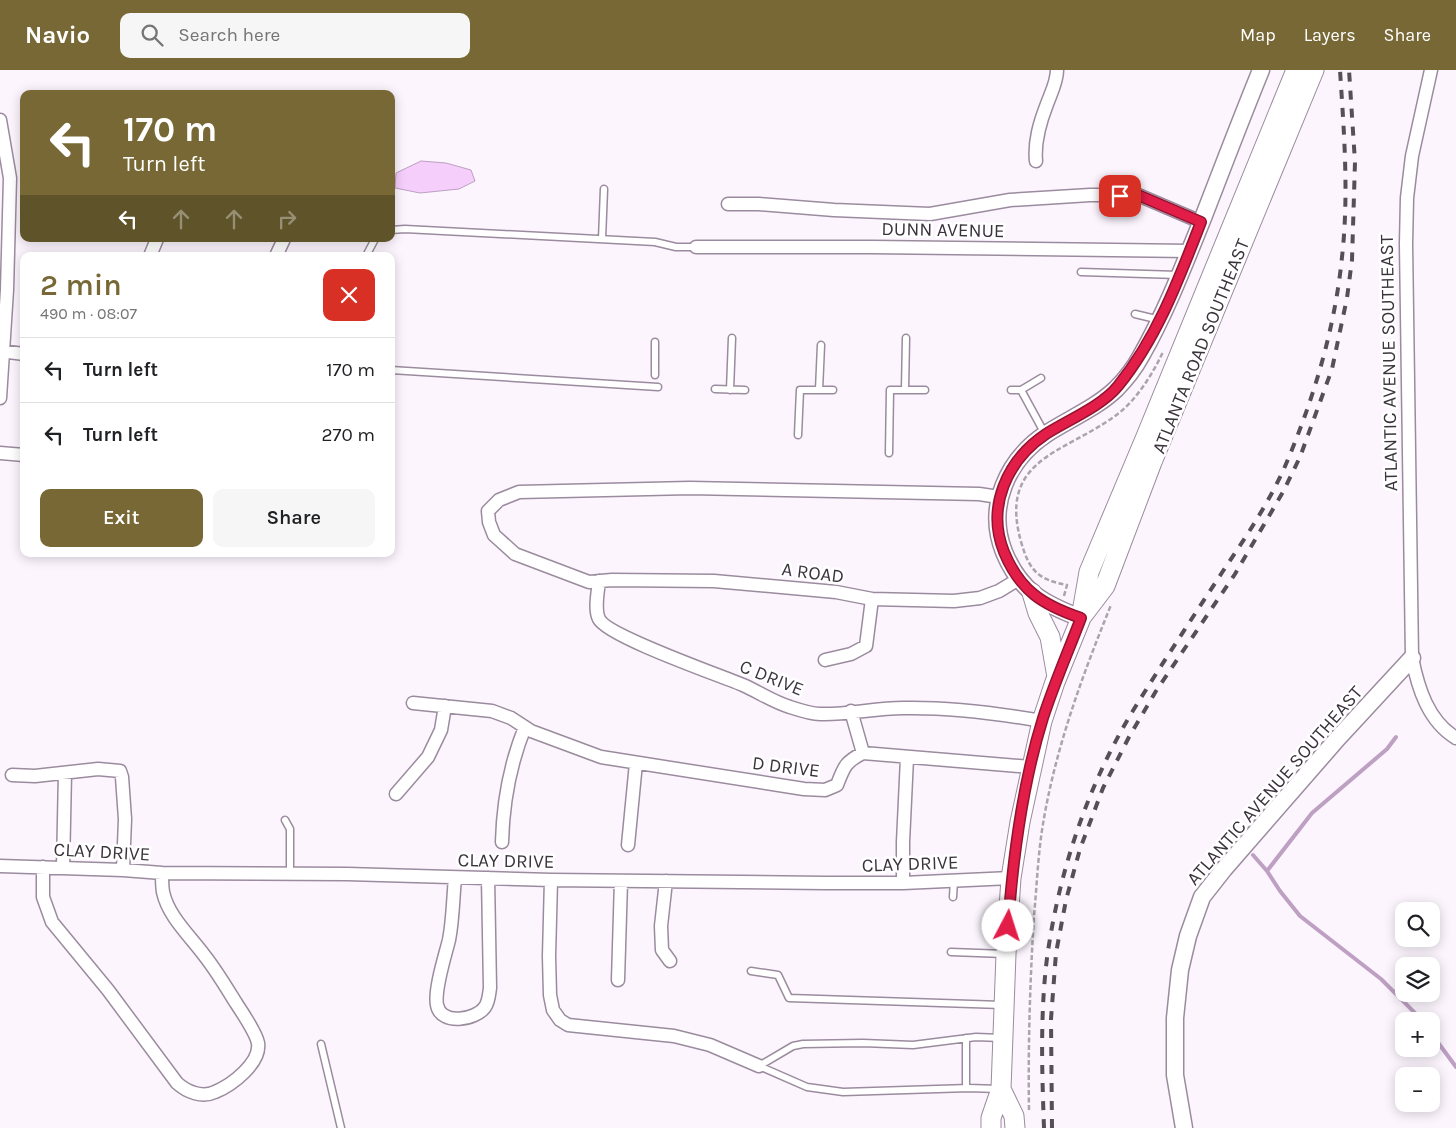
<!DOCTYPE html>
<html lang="en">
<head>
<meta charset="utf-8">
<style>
	:root { --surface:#fff; --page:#f6f6f6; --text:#202124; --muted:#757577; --line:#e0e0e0; --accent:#776835 }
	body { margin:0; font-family:Karla,sans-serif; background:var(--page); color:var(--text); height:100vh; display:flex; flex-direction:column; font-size:19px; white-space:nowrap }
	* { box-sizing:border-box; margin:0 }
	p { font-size:16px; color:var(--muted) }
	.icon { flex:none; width:28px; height:28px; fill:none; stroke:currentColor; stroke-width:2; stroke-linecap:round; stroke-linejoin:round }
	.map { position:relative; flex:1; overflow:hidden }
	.sheet { position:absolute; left:20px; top:182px; width:375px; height:305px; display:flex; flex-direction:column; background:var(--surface); border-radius:10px; box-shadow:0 2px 12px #0003 }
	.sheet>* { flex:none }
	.banner { position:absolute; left:20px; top:20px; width:375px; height:152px; border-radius:10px; box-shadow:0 2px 12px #0003; background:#776835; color:#fff; overflow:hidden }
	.controls { position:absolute; left:1395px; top:832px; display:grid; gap:10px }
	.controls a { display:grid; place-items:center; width:45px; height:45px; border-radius:10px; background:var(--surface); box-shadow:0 2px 12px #0003; font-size:25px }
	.pin { position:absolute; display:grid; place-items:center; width:42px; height:42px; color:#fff; margin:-21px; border-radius:10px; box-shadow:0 2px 8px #0006 }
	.me { position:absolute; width:55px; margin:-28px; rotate:5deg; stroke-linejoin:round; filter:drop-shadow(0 0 4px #0008) }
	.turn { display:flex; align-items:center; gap:18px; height:105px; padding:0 20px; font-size:22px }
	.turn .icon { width:65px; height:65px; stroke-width:2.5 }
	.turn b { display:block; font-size:35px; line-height:42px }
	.lanes { display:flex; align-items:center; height:48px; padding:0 20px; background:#0003; justify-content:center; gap:25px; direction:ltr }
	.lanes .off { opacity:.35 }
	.round { display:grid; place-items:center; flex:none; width:52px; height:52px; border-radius:10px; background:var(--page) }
	.headline { display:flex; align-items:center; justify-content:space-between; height:85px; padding:0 20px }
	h1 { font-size:30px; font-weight:600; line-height:38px; color:var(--accent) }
	.button { display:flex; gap:10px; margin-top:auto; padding:10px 20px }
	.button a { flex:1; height:58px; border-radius:10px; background:var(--accent); color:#fff; font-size:20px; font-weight:600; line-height:58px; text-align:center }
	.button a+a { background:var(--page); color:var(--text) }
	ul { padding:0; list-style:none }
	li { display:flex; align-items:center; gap:15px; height:65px; padding:0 20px; border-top:1px solid var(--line) }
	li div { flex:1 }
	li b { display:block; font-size:19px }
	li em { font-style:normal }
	header { display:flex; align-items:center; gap:30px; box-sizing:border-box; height:70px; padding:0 25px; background:var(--accent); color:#fff }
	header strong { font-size:24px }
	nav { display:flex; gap:28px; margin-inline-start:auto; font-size:18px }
	.search { width:350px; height:45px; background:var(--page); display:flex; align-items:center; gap:12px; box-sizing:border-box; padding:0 18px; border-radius:10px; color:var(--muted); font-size:19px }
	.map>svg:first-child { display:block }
	.water { fill:#f5cefc; stroke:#bda0c2 }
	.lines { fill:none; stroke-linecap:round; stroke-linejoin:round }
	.stream { stroke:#bda0c2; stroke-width:4 }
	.service-casing { stroke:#9b8b9e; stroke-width:9 }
	.minor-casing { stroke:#9b8b9e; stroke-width:15 }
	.tertiary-casing { stroke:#9b8b9e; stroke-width:19 }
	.secondary-casing { stroke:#9b8b9e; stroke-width:21 }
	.path { stroke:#aba4ac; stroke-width:2.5; stroke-dasharray:5 2.5; stroke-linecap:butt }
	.service { stroke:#fff; stroke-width:6 }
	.minor { stroke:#fff; stroke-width:12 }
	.tertiary { stroke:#fff; stroke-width:16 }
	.secondary { stroke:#fff; stroke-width:19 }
	.rail { stroke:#564f57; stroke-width:4; stroke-dasharray:9 9; stroke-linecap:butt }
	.route-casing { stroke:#92132f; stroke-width:12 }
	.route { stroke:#e11d48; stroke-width:9 }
	.labels { text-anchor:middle; stroke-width:5; stroke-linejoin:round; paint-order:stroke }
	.street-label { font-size:19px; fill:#3b343c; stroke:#fff }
</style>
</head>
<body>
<header>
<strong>Navio</strong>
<div class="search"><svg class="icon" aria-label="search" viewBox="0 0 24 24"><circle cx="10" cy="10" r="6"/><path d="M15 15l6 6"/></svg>Search here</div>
<nav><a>Map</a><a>Layers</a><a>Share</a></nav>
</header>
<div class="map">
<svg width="1456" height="1058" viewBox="0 0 1456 1058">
	<rect width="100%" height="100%" fill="#fcf5fe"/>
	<path class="water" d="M421,91L446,93L471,100L475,111L459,119L420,123L395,118L396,103Z"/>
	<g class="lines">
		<path class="stream" d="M1253,785L1267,801L1280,821L1300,846L1381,909L1423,951
			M1267,801L1312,743L1387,679L1396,667
			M1431,963L1456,997"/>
		<g class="service-casing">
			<path id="service" d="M391,160L405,159L655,172L676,177H696
				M602,169L604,119
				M366,186L375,169
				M1081,202L1178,205
				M1135,244L1160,250
				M391,300L658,317
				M655,305V272
				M715,319L745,320
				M730,320L732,268
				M819,320L821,275
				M905,320L906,268
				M1011,320H1021L1045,364
				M1021,320L1041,308
				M798,365L800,320H833
				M889,383L890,320H925
				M285,750L290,759V804
				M953,827L954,810
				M951,882L1005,884
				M751,901L778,905L789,928L1002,935
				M321,974L341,1058
				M759,996L793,976L803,974L863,973L913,975L976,967L1001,968
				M759,996L807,1017L843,1022L969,1018L998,1019
				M966,1018V968"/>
		</g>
		<g class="minor-casing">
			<path id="minor" d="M1431,0L1412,86L1407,128L1406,174L1412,588C1418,618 1428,651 1456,668
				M0,50L10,108L7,220L0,328
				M1036,91C1034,71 1040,52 1047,34C1051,23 1057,12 1057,0
				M728,134H759L834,140L930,144L1010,130L1090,125H1138L1201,152
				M696,177H872L1190,181
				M150,186L157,169
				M276,186L284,169
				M0,281L24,284
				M0,383L24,385
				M999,427L979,424L690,418L519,422L499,430L488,441L489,452L494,465L515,484L589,512L612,510L714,511L836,522L872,529L954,531L980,528L999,521L1019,509
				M599,511C598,522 594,539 599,549C607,566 719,605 743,615C759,622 773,632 790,637C799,640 811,644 820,644C847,645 875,638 903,638C950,637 996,643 1042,651
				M825,590L851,584L866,576L872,529
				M413,633L492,641L511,648L531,661L601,687L804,719L825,720L837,715C844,697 845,692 863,683L1031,697
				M851,641L863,683
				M12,705L35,706L98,699L120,701L122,707L125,749L123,800
				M396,724L428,687L441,660L445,636
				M502,772C503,733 510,694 525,657
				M628,775L636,693
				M0,796L123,800L162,803L347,804L551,810L826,813H903L1011,808
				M43,797V827L52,852L108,920L177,1013C187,1022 202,1028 215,1022C232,1015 261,993 258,973C256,963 242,942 236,933C226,917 216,900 204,885C190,866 168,846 163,822C162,816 162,809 162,803
				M63,798L65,703
				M455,808C453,828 453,850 449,870C445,886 434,920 437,935C441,956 476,950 485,937C489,931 489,924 490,918L488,808
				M551,810L549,886L550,925L553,940L560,950L568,955L674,966L710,975L759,996
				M666,811L661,856L662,880L670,891
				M903,813V772L907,688
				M618,910L621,811"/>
		</g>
		<g class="tertiary-casing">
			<path id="tertiary" d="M1081,548C1043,534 1020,521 1004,482C986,437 1007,390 1046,364C1069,349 1096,338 1116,319C1125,310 1135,297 1141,286C1166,242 1184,195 1203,148C1222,99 1241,49 1261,0
				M1184,1058L1175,1005V948L1180,900L1188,866L1202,827L1224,799L1338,668L1412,588"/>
		</g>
		<g class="secondary-casing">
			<path id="secondary" d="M1032,523L1038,543L1050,567L1057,607
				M1083,545L1105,516L1152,392L1314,0
				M1001,1019L1014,1046L1015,1058
				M991,1058V1048L1001,1019L1006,884L1011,808L1020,752L1042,651L1055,612L1081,548L1089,502L1145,369L1296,0"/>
		</g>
		<path class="path" d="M1064,526L1067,515C1040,510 1030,502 1022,475C996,389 1063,384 1115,346C1136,331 1152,305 1163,282
			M1029,1040C1028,975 1030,911 1034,846C1037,814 1038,781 1044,748C1057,674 1083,604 1111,535"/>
		<use href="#service" class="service"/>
		<use href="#minor" class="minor"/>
		<use href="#tertiary" class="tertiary"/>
		<use href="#secondary" class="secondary"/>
		<path class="rail" d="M1044,1058C1042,1002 1040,944 1047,888C1059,801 1088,714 1134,639C1163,592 1193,547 1223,501C1246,467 1270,431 1286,394C1314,328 1335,258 1342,187C1349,125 1344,62 1340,0
			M1052,1058L1051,949L1056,883L1066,830L1080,779L1103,718L1129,667L1156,621L1235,504L1283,422L1300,387L1332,299L1347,228L1352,190L1355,92L1349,0"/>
	</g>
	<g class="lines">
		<g class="route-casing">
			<path id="route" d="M1008,856C1013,786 1022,715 1043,648C1054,614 1068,582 1081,548C1043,535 1020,521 1004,482C986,437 1007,390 1046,364C1068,350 1102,336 1118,316C1157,268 1179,209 1201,152L1138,125L1120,126"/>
		</g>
		<use href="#route" class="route"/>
	</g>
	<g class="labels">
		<g class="street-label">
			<text transform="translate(943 159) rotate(1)" y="7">DUNN AVENUE</text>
			<text transform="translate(1200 276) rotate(-68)" y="7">ATLANTA ROAD SOUTHEAST</text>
			<text transform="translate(1388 293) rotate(-91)" y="7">ATLANTIC AVENUE SOUTHEAST</text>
			<text transform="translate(813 502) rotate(7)" y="7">A ROAD</text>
			<text transform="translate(772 607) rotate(22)" y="7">C DRIVE</text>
			<text transform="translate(786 696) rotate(7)" y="7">D DRIVE</text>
			<text transform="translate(1274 715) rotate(-49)" y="7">ATLANTIC AVENUE SOUTHEAST</text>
			<text transform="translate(102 781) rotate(3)" y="7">CLAY DRIVE</text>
			<text transform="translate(506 790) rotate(1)" y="7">CLAY DRIVE</text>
			<text transform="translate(910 793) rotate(-2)" y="7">CLAY DRIVE</text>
		</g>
	</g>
</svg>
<div class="controls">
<a><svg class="icon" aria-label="search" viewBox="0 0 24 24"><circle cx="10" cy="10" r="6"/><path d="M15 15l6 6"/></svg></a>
<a><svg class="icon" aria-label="layers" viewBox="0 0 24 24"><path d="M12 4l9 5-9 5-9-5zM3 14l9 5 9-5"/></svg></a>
<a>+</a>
<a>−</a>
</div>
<div class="pin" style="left:1120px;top:126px;background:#d93025"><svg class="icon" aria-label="arrive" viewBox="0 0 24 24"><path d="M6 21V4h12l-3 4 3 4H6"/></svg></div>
<svg class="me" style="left:1008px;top:856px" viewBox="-20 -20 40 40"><circle r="19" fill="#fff"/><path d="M0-13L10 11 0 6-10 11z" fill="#e11d48"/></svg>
<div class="banner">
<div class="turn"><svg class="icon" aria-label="left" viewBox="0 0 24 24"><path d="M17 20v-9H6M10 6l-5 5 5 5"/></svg><div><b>170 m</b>Turn left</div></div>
<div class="lanes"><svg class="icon" aria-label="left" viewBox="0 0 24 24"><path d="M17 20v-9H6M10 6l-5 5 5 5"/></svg><svg class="icon off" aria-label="ahead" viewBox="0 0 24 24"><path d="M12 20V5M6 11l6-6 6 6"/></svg><svg class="icon off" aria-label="ahead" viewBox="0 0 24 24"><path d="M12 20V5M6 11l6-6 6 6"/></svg><svg class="icon off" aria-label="right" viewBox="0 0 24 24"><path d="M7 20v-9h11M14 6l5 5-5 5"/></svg></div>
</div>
<section class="sheet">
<div class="headline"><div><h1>2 min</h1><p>490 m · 08:07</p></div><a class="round" style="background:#d93025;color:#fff"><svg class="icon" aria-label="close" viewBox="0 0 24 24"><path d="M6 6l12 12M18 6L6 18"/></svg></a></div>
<ul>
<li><svg class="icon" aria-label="left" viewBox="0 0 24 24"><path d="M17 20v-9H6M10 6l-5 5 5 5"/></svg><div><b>Turn left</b></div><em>170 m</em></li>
<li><svg class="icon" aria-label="left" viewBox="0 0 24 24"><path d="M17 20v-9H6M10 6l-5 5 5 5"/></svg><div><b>Turn left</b></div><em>270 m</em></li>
</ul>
<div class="button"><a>Exit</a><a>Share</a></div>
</section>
</div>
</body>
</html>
